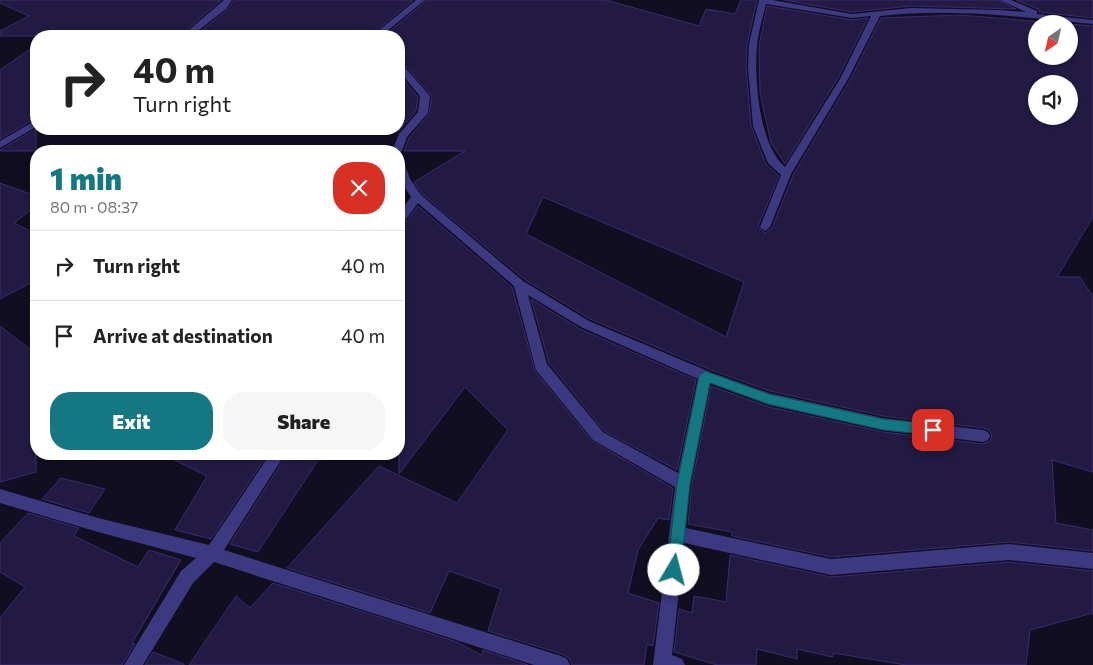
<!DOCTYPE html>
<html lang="en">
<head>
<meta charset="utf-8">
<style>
	:root { --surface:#fff; --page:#f6f6f6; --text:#222; --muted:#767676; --line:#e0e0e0; --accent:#147782 }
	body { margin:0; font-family:Commissioner,sans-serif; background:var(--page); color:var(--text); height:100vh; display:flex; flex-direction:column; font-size:19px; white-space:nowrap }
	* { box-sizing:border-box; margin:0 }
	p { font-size:16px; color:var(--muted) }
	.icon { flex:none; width:28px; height:28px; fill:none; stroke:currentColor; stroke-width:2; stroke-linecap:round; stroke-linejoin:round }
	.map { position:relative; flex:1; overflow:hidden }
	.sheet { position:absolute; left:30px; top:145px; width:375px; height:315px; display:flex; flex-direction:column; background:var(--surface); border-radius:20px; box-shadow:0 1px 4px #0004 }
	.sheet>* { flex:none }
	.guide { position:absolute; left:30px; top:30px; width:375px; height:105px; border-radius:20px; box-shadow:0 1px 4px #0004; background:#fff; color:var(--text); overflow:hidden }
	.needle { width:32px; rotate:214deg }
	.controls { position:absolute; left:1028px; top:15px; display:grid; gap:10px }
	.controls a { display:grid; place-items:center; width:50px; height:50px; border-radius:50%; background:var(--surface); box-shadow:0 1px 4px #0004; font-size:25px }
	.pin { position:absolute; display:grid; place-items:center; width:42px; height:42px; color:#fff; margin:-21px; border-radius:10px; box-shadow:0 2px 8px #0006 }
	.me { position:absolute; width:55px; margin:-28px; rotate:8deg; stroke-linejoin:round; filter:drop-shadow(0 0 4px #0008) }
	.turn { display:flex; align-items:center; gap:18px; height:105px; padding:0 20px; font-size:22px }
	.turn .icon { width:65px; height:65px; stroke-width:2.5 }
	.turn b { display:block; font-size:35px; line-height:42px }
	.round { display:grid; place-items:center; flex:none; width:52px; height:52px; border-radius:20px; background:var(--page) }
	.overview { display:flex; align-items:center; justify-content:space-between; height:85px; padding:0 20px }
	h1 { font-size:30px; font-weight:800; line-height:38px; color:var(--accent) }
	.action { display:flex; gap:10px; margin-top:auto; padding:10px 20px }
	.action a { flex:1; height:58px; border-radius:20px; background:var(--accent); color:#fff; font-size:20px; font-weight:800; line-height:58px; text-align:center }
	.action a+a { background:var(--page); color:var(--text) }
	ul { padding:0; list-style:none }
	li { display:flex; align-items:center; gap:15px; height:70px; padding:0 20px; border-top:1px solid var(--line) }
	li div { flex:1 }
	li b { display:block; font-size:19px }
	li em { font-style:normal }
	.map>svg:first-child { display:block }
	.building { fill:#221a43; stroke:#3a2c6f; fill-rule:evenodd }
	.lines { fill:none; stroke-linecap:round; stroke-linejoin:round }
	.minor { fill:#3c3981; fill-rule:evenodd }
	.route { fill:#147782; stroke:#0d4d54 }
</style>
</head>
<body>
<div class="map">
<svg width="1093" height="665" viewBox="0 0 1093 665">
	<rect width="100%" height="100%" fill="#110e22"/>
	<path class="building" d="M0,0H221L180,36H0V31L29,16L0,3Z
		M234,0H413L370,36H194L227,10Z
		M427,0H606L699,26L706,9L735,14L741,0H757L747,44L746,67L751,126L766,164L779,176L758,226L765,233L772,228L793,175L850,80L881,18L960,15L1093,26V217L1057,277H1080L1093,297V472L1052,460L1056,523L1093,530V551L1009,542L831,557L732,536V532L688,524L692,484L711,386L769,407L883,432L983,444L990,441L992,435L989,430L983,428L883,416L770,391L711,370L590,319L524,279L422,194L414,182L465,151H404L409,138L429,114L432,96L403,63L399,61V36H384ZM1036,24H1069V56H1036ZM1036,84H1069V116H1036ZM543,197L744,282L726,337L526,234Z
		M783,0H998L1016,9L911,6L852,12Z
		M1016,0H1093V18L1039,12L1038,9Z
		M767,6L852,20L868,18L838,78L785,164L771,143L760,93L759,46Z
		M36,45V118L0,139V70Z
		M399,74L418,97L416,111L399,131Z
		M36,129V151H0V150Z
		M0,183L36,196V206L14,223L36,234V280L0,299Z
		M418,206L512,287L535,371L592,441L673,488L669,520L658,518L638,550L628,593L659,603L653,646L647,644L644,665H572L569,658L562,654L488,631L501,589L449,571L430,613L287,568L379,466L457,503L508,430L465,387L399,474V226L404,224Z
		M531,299L580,329L696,380L677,470L604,431L549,363Z
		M0,326L36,354V472L0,482Z
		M162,454H268L211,539L175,530L207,476Z
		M287,454H322L258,552L230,544Z
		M61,478L105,489L89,513L42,499Z
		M28,513L79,528L74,536L138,567L149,550L181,560L132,643L135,644L122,665H0V618L25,587L0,572V543Z
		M730,555L831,577L1009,562L1093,571V613L1030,630L1026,665H906L833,653V657L797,649V659L757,649L756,665H717L674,652L679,609L692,613L694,596L726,602Z
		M273,583L457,642L481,655L483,650L528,665H189L236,596L250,608Z
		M153,652L184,664V665H145Z"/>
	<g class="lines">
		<path class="minor" d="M224,0H232L226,9L191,36H182Z
			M416,0H425L381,36H372Z
			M759,0H772L852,14L911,8L999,10L1026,12L1000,0H1011L1037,11V14L1093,20V24C1022,17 951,8 880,16L848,79L791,174L770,227L765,231L760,227L781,175L768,163L753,126L748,67L749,44ZM766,4L852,18L871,16L840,79L785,167C759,146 754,78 757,46C758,32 763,17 766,4Z
			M399,63L402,64L430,96L428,113L407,137L402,151L399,154V151H392L399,134L418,112L420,96L399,71Z
			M36,120V127L0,148V141Z
			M399,159L404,162L410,179L421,195L523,281L589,321L710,372L769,393L883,418L983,430L988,432L990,436L988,440L983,442L883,430L769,405L710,383L690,484L686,528L831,559L1009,544L1093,553V569L1009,560L831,575L684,543L672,655L682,659L685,665H653L675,487L593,440L536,370L514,286L418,203L403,223L399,224V213L411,197L400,180ZM528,295L581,327L698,379L678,473L603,432L547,364Z
			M270,454H285L224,550L561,656L567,659L570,665H534L214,562L193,583L143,665H124L181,571L196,558L98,532L0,503V489L98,518L209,545Z"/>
	</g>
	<path class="route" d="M705,371L769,394L883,419L933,424L939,430L933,435L883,430L768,404L710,383L690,484L681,570L679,575L674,577L669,575L667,570L677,484L699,376Z"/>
</svg>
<div class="controls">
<a><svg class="needle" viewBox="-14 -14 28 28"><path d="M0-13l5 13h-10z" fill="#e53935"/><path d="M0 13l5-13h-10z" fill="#767676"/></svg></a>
<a><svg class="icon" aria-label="sound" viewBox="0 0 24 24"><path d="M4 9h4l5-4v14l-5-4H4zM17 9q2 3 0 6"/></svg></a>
</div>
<div class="pin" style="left:933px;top:430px;background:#d93025"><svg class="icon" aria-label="arrive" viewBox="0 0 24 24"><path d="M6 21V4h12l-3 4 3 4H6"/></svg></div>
<svg class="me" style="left:674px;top:570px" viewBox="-20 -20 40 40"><circle r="19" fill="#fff"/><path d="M0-13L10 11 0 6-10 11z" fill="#147782"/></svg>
<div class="guide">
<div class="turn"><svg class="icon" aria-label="right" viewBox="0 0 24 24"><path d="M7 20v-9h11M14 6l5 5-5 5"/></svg><div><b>40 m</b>Turn right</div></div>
</div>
<section class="sheet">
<div class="overview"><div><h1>1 min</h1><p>80 m · 08:37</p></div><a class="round" style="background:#d93025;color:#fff"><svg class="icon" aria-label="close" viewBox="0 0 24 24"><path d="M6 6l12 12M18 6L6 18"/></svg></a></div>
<ul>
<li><svg class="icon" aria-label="right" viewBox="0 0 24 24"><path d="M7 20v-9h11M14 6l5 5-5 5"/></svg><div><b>Turn right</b></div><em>40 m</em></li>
<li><svg class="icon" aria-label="arrive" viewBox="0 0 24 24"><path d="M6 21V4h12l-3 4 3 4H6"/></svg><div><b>Arrive at destination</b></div><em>40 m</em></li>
</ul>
<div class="action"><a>Exit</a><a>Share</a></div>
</section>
</div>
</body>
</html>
